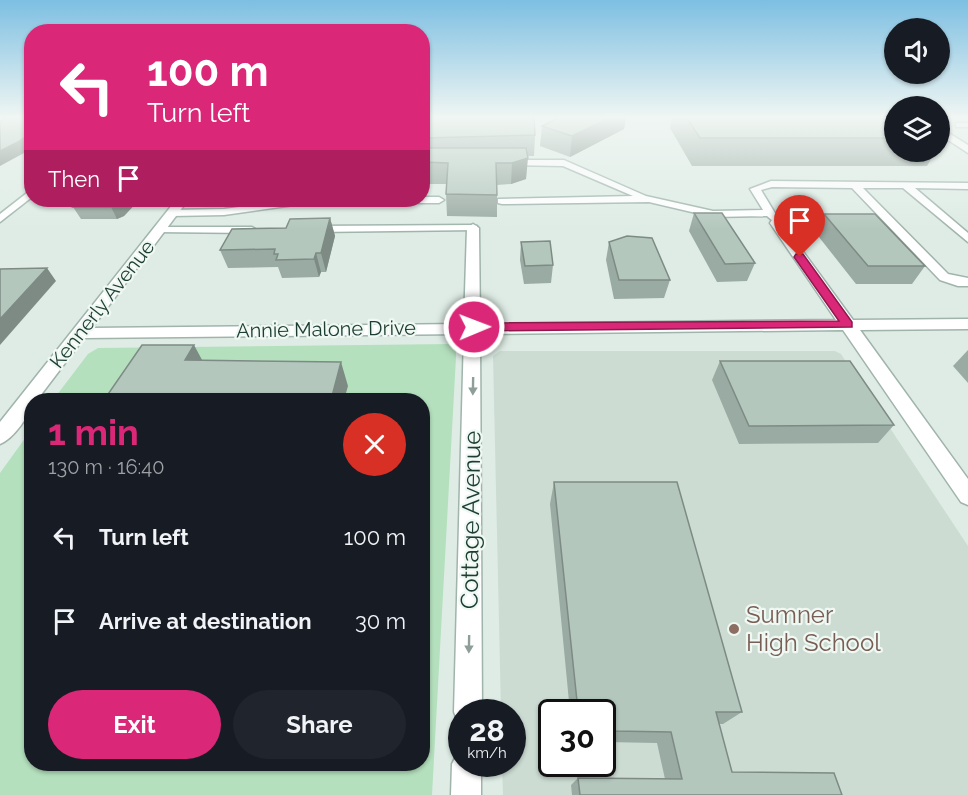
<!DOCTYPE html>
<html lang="en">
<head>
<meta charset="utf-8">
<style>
	:root { --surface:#171b24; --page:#20242c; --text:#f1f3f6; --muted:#9ea1a6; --accent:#db2777 }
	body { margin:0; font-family:Raleway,sans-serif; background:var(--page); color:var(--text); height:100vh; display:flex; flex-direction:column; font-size:22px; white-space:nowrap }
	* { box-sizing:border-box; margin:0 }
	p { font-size:20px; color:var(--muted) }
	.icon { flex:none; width:33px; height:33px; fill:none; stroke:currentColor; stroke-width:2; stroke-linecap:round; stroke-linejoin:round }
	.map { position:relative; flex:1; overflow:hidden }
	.panel { position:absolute; left:24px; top:393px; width:406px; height:378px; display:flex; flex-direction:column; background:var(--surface); border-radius:24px; box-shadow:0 2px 4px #0004 }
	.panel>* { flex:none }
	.top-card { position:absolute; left:24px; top:24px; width:406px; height:183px; border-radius:24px; box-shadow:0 2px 4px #0004; background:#db2777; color:#fff; overflow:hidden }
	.controls { position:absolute; left:884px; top:18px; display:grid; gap:12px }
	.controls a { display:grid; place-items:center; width:66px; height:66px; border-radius:50%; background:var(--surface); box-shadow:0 2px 4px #0004; font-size:30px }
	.speed { position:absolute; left:448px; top:699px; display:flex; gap:12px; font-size:30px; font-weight:700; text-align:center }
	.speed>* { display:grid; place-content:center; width:78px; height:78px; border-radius:50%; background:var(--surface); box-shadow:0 2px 4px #0004; line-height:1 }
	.speed small { font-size:15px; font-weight:400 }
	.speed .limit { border:3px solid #111; border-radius:9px; background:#fff; color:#111 }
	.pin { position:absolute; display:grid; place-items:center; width:51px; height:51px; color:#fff; margin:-62px -26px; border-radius:50% 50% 50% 0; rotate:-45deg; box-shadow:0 0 6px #0007 }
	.pin .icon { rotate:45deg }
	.me { position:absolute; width:66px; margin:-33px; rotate:89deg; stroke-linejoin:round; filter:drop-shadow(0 0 4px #0008) }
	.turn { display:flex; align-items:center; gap:21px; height:126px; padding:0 24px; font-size:27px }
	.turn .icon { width:78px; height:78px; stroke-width:2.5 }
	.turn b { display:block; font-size:42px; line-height:51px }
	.then { display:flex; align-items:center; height:57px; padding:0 24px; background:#0003; gap:12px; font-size:22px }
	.round { display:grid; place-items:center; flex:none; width:63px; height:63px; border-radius:32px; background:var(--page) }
	.headline { display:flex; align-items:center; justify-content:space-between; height:102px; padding:0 24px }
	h1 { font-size:36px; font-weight:700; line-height:45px; color:var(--accent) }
	.primary-button { display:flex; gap:12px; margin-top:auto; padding:12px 24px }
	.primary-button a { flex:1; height:69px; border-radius:36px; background:var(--accent); color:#fff; font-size:24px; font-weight:700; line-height:69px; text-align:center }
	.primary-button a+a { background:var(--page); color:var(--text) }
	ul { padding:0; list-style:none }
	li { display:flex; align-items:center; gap:18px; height:84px; padding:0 24px }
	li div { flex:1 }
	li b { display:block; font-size:22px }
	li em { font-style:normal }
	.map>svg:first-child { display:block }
	.built { fill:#ccdcd3; fill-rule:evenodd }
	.green { fill:#b4e0bd }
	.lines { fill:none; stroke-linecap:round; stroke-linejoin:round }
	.lane-casing { stroke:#a0b4ac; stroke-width:3 }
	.street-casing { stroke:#a0b4ac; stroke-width:3 }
	.lane { fill:#fff; fill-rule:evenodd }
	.street { fill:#fff; fill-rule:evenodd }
	.wall { fill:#9aaba3 }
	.shaded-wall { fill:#7d8b84 }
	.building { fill:#b3c7bd; stroke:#7d8b84; stroke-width:1.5 }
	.oneway { fill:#8e9e99 }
	.route { fill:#db2777; stroke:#8e194d; stroke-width:1.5 }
	.education-dot { fill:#8d6e63; stroke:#eff8f3; stroke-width:2 }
	.labels { text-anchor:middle; stroke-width:4.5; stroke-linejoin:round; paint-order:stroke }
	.street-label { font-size:20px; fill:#1d3d33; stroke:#eff8f3 }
	.near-street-label { font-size:24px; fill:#1d3d33; stroke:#eff8f3 }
	.near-education-label { font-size:24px; fill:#785e54; stroke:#eff8f3; text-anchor:start }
</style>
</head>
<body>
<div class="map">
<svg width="968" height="795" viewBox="0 0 968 795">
	<rect width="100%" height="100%" fill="#deece5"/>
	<path class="built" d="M500,351H835L841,354L968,546V795H503L502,764H513V712H501L493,356ZM552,712H603V764H552Z"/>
	<path class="green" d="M452,344L456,348V357L432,795H0V473L31,430L32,764H423V400H53L88,354L98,348Z"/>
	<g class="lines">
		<g class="lane-casing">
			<path id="lane" d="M956,123H968V127H956Z
				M507,160H564L646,196L713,211L763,210L750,189L771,181L968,183V189L915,188L968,233V242L903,188H863L948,274L968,278V286H958L940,280L852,188L772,187L761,190L778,218L773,221L767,216L713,217L649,202L502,204L498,203V199L633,196L563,166L504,165V161Z
				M32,189V197L0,222V214Z
				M423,197H439L444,200L439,203H308L224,215L172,216L167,213L172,210L224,209L290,200H423Z
				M473,225L477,226V230L315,232L310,229L315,226Z
				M159,227H252L257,230L252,233L155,232L154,230Z"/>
		</g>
		<g class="street-casing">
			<path id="street" d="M939,127L968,145V153L939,134Z
				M176,200H188L92,328L464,324L467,228L473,224L479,228L480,324L836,320L770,223L772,220H780L853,320L968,319V329L860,330L968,479V505L961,502L843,330L480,334L482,712H462V723L458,722L454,712L464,334L84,338L37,400H32C32,414 13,439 0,444V422Z
				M462,751V764H481V795H451L452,764L457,754Z"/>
		</g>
		<use href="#lane" class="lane"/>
		<use href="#street" class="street"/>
	</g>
	<path class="wall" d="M423,118L535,135L534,156H527L526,179L511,184L497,185V217L447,216L446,194V184H423Z
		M558,118H626L624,129L570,157L540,146L542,126Z
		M672,118H894V152H935L927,166H692L670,128Z
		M939,135L944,138L939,146Z
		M80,200H139L124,216L117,219H81L73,207Z
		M694,213L755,263L747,281L717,282L689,231Z
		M824,214L925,266L912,284H856L815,232Z
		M330,218L335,236L326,272H321L319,277L282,278L278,267L228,268L220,250L286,228Z
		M521,242L553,265L551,283L524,284L520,260Z
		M609,242L670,280L664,298L614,299L606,260Z
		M968,350V383L953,366Z
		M720,361L894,425L878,443L739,444L712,380Z
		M554,482L742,712L723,724H719L732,772L842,795H572L571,785L578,778L665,779L657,743L605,742L603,729V712H570L550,504Z"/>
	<path class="shaded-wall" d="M609,118H626L624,129L570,157L572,136Z
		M32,132V147L24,153L0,166V151Z
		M528,158L526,179L511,184L512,163Z
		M122,200H139L124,216L117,219L111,207Z
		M330,218L335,236L326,272L321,253Z
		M316,253L321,272L319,277L314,259Z
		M47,268L56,281L0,345V319Z
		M194,345L207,369L185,360Z
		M341,362L348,386L344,400H331Z"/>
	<path class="building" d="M5,118H32V132L18,142L0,151V122Z
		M423,118H534L535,135L423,138Z
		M558,118H609L572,136L542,126Z
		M687,118H894V138H700Z
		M423,148H526L528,158L512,163H496L497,195L446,194L448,163L423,162Z
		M80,200H122L118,204L111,207H73Z
		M694,213H722L755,263L725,264Z
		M824,214H875L925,266H868Z
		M330,218L321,253H316L314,259L276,260L278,254H274L275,249L220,250L232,229L286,228L290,219Z
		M627,236L652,238L670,280H619L609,242Z
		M550,241L553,265L525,266L521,242Z
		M47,268L0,319V269Z
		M142,345H194L185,360L341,362L331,400H104Z
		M720,361H850L894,425L749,426Z
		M554,482H677L742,712H716L732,772L834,773L842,795H580L578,778L682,779L671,732L615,731L610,701H577Z"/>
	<defs><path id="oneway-solid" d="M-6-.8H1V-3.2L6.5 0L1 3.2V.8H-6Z" transform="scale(1.5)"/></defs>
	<g class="oneway">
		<use href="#oneway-solid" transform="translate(473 386) rotate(91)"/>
		<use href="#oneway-solid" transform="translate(469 644) rotate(91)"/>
	</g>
	<linearGradient id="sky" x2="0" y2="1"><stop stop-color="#7dbfe2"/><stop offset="0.51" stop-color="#f0f6f3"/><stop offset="1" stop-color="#f0f6f3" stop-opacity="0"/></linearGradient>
	<rect width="968" height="230" fill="url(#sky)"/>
	<path class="route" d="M796,254H803L852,322V327L474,331L468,327L474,323L839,321L794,257Z"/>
	<circle class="education-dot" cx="734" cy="629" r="6"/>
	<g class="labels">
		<g class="street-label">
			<text transform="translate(102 304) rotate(-52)" y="7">Kennerly Avenue</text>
			<text transform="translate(326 329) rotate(-1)" y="7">Annie Malone Drive</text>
		</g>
		<g class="near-street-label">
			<text transform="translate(471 520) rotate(-89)" y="8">Cottage Avenue</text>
		</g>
		<g class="near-education-label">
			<text x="746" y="623">Sumner<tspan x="746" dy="28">High School</tspan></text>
		</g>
	</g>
</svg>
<div class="controls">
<a><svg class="icon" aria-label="sound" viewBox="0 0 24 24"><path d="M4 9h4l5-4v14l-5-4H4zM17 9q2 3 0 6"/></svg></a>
<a><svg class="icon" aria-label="layers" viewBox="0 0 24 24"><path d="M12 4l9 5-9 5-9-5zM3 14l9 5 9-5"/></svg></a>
</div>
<div class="speed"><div>28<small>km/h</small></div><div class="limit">30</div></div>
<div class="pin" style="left:800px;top:257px;background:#d93025"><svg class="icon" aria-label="arrive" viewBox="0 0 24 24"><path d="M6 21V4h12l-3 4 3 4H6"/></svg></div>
<svg class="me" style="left:474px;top:327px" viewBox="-20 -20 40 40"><circle r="17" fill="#db2777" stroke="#fff" stroke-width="3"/><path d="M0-11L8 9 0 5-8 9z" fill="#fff"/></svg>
<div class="top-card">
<div class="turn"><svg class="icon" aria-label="left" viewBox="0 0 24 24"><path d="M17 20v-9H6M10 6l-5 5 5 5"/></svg><div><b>100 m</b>Turn left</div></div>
<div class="then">Then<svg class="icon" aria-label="arrive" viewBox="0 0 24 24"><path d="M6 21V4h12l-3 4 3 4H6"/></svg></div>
</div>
<section class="panel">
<div class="headline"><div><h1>1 min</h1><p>130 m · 16:40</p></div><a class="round" style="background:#d93025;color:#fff"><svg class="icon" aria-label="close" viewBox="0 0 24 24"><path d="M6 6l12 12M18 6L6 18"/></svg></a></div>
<ul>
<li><svg class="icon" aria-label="left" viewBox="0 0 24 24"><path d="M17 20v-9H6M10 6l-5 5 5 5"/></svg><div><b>Turn left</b></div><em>100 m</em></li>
<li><svg class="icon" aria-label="arrive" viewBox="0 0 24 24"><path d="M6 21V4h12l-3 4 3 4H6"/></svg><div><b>Arrive at destination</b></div><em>30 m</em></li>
</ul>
<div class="primary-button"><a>Exit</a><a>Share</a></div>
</section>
</div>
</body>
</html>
